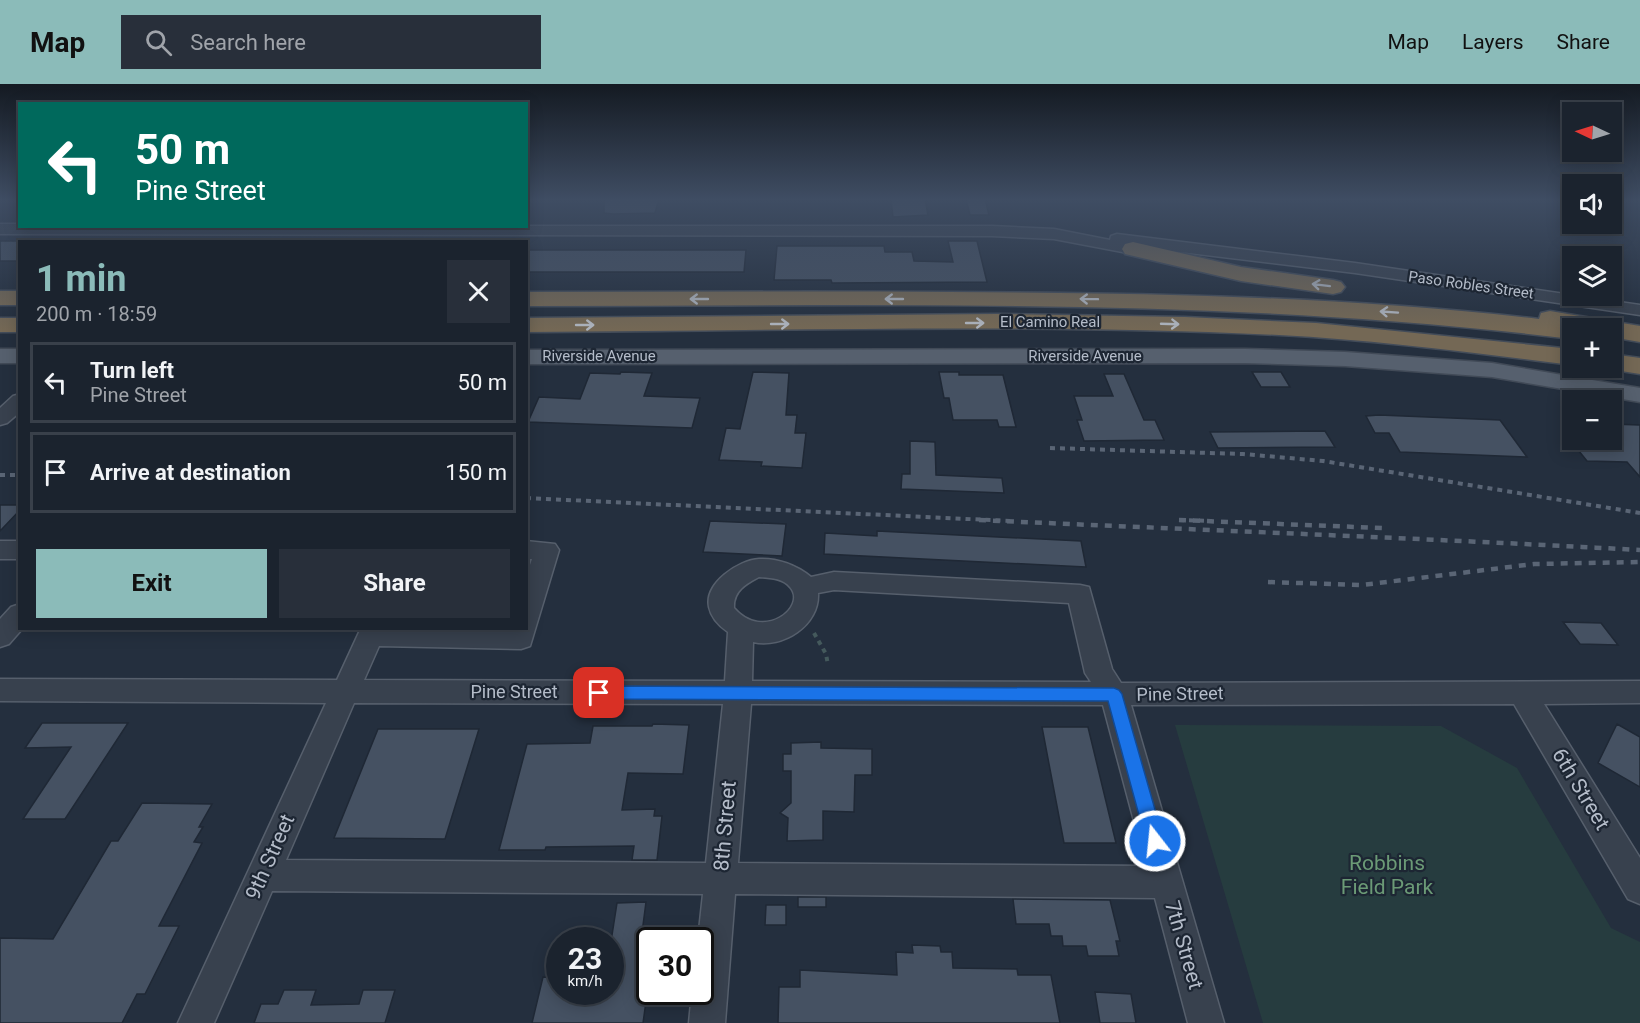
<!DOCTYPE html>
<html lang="en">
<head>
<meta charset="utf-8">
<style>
	:root { --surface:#1b232e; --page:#282f3a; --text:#f1f3f6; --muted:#a0a4aa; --line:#39404a; --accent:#8bbbb9 }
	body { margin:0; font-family:Roboto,sans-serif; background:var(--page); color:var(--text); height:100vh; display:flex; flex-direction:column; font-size:22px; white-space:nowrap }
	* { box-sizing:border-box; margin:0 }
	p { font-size:20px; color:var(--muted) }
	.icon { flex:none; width:33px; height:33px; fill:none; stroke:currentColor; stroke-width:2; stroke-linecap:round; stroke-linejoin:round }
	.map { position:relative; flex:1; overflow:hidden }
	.drawer { position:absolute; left:18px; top:156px; width:510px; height:390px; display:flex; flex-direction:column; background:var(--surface); border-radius:0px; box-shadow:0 3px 15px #0003,0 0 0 2px var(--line) }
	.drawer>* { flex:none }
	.guide { position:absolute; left:18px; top:18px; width:510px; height:126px; border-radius:0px; box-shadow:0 3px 15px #0003,0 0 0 2px var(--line); background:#00695c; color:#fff; overflow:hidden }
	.needle { width:39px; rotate:274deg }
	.fabs { position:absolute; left:1562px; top:18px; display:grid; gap:12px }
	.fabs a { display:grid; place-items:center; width:60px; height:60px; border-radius:0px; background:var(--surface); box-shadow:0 3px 15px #0003,0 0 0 2px var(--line); font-size:30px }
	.speed { position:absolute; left:546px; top:843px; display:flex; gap:12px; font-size:30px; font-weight:700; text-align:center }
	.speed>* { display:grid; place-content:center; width:78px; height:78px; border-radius:50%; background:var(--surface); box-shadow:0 3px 15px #0003,0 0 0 2px var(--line); line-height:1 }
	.speed small { font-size:15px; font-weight:400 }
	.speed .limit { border:3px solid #111; border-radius:9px; background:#fff; color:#111 }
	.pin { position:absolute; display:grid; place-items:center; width:51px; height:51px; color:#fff; margin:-26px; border-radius:12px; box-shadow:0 3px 9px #0006 }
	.me { position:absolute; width:66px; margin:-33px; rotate:344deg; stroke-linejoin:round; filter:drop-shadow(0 0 4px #0008) }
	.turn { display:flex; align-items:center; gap:21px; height:126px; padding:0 18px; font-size:27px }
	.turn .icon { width:78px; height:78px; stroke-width:2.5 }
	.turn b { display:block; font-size:42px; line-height:51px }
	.round { display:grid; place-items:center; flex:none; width:63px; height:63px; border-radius:0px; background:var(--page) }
	.summary { display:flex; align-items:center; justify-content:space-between; height:102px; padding:0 18px }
	h1 { font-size:36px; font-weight:700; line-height:45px; color:var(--accent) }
	.button { display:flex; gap:12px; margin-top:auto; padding:12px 18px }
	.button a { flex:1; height:69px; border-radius:0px; background:var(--accent); color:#111; font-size:24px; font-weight:700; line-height:69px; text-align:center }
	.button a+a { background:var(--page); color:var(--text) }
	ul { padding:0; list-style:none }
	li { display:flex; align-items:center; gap:18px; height:81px; margin:0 12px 9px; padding:0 6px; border:3px solid var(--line); border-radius:0px }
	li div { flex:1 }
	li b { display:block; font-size:22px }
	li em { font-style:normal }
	header { display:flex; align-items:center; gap:36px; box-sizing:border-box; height:84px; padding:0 30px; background:var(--accent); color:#111 }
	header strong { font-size:28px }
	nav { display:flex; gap:33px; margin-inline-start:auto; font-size:21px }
	.search { width:420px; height:54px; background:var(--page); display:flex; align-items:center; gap:15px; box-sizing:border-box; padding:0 21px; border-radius:0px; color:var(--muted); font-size:22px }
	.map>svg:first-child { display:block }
	.green { fill:#263c3f }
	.building { fill:#455162; stroke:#1f2835; stroke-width:1.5 }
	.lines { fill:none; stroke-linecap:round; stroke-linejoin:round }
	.minor-casing { stroke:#565f6c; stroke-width:3 }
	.major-casing { stroke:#414a57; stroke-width:3 }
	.highway-casing { stroke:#434c59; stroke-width:3 }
	.path { stroke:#44595c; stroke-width:4; stroke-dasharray:4.5 4.5; stroke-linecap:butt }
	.minor { fill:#38414e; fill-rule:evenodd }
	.major { fill:#56606e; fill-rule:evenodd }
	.highway { fill:#746855; fill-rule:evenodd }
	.rail-far1 { stroke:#5a6575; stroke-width:4; stroke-dasharray:5 5; stroke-linecap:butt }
	.rail { stroke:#5a6575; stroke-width:4.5; stroke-dasharray:7 7; stroke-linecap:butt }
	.oneway { stroke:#aeb4bd }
	.route { fill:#1a73e8; stroke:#114b97; stroke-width:1.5 }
	.labels { text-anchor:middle; stroke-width:4.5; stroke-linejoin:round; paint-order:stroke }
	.far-street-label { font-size:15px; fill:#b4bcc9; stroke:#1d2633 }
	.street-label { font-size:18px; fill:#b4bcc9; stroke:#1d2633 }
	.near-street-label { font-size:21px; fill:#b4bcc9; stroke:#1d2633 }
	.near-park-label { font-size:21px; fill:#6b9a76; stroke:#1d2633 }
</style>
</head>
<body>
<header>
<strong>Map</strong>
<div class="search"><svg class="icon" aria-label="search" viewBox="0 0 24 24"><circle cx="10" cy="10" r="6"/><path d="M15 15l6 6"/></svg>Search here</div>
<nav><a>Map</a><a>Layers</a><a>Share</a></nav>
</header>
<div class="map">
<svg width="1640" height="939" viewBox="0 0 1640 939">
	<rect width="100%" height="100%" fill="#242f3e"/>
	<path class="green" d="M1175,641L1441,642L1517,684L1611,844L1640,858V939H1263Z"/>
	<path class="building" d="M604,115H659L655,129L613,130L604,129Z
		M891,115H925L928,131L893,133Z
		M966,115H985L989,131H970Z
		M0,157H20V177H0Z
		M948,157H977L987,198L832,199L831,196H774L777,162H884L885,168H912L914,177L953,178Z
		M526,166H746L744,188H526Z
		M621,288L652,289L644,312L700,314L692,344L528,338L539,313L580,315L590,289L620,290Z
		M753,288L789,289L786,331H797L795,349H806L802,384L761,382L762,378L719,376L726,344L740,345Z
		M939,288H959V291H1003L1016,343H999L997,336H953L949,314H944Z
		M1252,288H1281L1290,303H1261Z
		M1104,290H1124L1144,336H1155L1164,356L1084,357L1077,336H1082L1074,312H1113Z
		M1379,331L1500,336L1527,373L1400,368L1389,349H1375L1366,332Z
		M1611,340L1640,341V393L1627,378L1587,377L1570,356H1611Z
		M1325,347L1335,363L1218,364L1210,348Z
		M910,357L935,358L936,391L1002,394L1004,409L901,405L902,390H910Z
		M0,421H20V426L0,447Z
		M710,437L786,440L782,472L703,468Z
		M877,447L1081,457L1086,483L824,470L825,449L877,452Z
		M1563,538L1601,539L1618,561L1580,560Z
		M42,639H128L65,735H23L71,663L25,664Z
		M653,640L689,641L683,690L628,689L622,726L655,725L654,732H662L657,776H632L634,762L546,763L545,766H499L527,660L590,659L593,642H652Z
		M1617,640L1640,653V703L1598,679Z
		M1042,643H1088L1116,759H1064Z
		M378,645H479L445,755L334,754Z
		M821,658V664L872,665V691H855L854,728L823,727V756L787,757L788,734L780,729L791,719V687H783V670H791V659Z
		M142,719L212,720L199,743H203L194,758L202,759L159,842H179L145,910H137L122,939H0V854L53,855L111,757H118Z
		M798,813H826V823H798Z
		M1013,815L1110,816L1120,857H1116L1119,872H1088L1086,862H1063L1062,852H1051L1049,840H1016Z
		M646,818L642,849H650V889L643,939H532L543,893L560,894V908H610V864L617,819Z
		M766,821H786V841H765Z
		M912,861L940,862L941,868H952L953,884L1017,885L1018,891H1051L1060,939H778L779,903H800V886L897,891L896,868L913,869Z
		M284,906H316L311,921L359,920L363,906H395L385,939H254L261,920H278Z
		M1095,908L1131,910L1136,939H1100Z"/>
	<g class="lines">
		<g class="minor-casing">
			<path id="minor" d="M0,140H20V142H992L1054,145L1110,156L1111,152L1117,150L1355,179L1640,221V231L1355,189L1139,163L1141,165L1139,168L1133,170L1054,155L992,152L0,150Z
				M20,310V328L7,339L0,341V324L13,312Z
				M0,457H20V475H0Z
				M526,457L555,460L559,466L530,562L521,565L379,562L364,596L725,597L728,548C719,542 711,533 709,523C704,499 739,476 759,475C777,474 797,481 811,493L834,488L1080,501L1089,503L1112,585L1121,599L1640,597V619L1544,620L1640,774V820L1628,815L1514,620L1131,621L1224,939H1188L1155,814L735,810L725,939H689L692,908H700V856H698L703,810L272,807L214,939H178L326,619L0,617V595L337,596L361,544H526V493L532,475H526ZM759,493C770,494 783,494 790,503C808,523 763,558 734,524C733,507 746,500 759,493ZM834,506L1069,519L1085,589L1091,598L752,597L753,558C783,565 820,541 818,509ZM354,619L723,620L706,779L286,776ZM751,620L1103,621L1146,782L738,779Z
				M20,520V544H23L9,560L0,563V535L11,523Z"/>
		</g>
		<g class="major-casing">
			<path id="major" d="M0,265H20V279H0Z
				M1245,265L1345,268L1492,279L1640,304V318L1492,293L1345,282L1245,279L526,280V266Z"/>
		</g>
		<g class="highway-casing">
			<path id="highway" d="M1133,158L1241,183L1333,196L1341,198L1345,203L1341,208L1333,210L1241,197L1125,170L1122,165L1125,160Z
				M0,207H20V221H0Z
				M526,208C667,208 808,207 949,208C1146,209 1343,212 1539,235L1541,229L1550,227L1640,242V258L1611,253V244H1572V255C1225,212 875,222 526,222Z
				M997,230L1185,233L1316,239L1572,265V281C1475,269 1377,256 1279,251C1028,239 777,247 526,248V234Z
				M0,234H20V248H0Z
				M1611,270L1640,274V290L1602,284H1611Z"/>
		</g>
		<path class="path" d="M814,549L826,570L828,581"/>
		<use href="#minor" class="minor"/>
		<use href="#major" class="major"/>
		<use href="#highway" class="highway"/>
		<path class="rail-far1" d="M1050,364L1243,370L1323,377L1640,429
			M0,391H20
			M526,414L1010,437
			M1179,436L1212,437"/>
		<path class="rail" d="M979,436C1199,446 1420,454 1640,466
			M1179,436L1382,444
			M1268,498L1362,501L1534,480L1640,478"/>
	</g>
	<defs><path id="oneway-shaft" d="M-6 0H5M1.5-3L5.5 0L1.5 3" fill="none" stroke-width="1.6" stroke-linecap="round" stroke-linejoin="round" transform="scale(1.5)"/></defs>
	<g class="oneway">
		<use href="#oneway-shaft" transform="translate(1321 201) rotate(-173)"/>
		<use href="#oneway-shaft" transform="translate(699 215) rotate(180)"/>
		<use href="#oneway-shaft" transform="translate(894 215) rotate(-180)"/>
		<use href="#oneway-shaft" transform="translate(1089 215) rotate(-179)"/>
		<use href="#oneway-shaft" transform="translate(1389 228) rotate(-176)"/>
		<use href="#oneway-shaft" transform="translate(975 239)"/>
		<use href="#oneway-shaft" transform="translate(780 240)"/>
		<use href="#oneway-shaft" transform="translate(1170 240) rotate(2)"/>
		<use href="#oneway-shaft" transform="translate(585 241)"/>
	</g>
	<linearGradient id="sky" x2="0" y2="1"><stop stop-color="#141a22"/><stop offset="0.47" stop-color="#3f4d63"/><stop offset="1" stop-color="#3f4d63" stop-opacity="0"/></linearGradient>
	<rect width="1640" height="246" fill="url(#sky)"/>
	<path class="route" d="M599,602L1114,604L1119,606L1122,610L1164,757L1161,763L1155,766L1149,763L1146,757L1108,617L599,615L593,613L591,609L593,604Z"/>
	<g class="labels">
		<g class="far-street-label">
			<text transform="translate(1471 201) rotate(8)" y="5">Paso Robles Street</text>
			<text x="1050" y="243">El Camino Real</text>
			<text x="599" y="277">Riverside Avenue</text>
			<text x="1085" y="277">Riverside Avenue</text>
		</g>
		<g class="street-label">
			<text x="514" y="614">Pine Street</text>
			<text transform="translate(1180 610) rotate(-1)" y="6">Pine Street</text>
		</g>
		<g class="near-street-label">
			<text transform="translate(1581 705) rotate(59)" y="7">6th Street</text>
			<text transform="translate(725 742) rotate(-85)" y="7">8th Street</text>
			<text transform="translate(270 773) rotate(-66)" y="7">9th Street</text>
			<text transform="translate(1184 861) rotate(74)" y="7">7th Street</text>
		</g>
		<g class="near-park-label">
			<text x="1387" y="786">Robbins<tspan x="1387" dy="24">Field Park</tspan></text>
		</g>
	</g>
</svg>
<div class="fabs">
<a><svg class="needle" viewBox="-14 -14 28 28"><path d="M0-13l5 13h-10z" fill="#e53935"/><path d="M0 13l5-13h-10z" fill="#a0a4aa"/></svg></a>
<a><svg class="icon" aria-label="sound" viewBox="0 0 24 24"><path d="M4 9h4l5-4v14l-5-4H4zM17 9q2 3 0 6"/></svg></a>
<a><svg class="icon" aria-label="layers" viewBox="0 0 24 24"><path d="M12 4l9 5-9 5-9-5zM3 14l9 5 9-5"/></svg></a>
<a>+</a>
<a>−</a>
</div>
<div class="speed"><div>23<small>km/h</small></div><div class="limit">30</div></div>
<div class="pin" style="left:599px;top:609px;background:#d93025"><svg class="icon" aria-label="arrive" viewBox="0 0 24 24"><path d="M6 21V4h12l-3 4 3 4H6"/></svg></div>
<svg class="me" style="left:1155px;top:757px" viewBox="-20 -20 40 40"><circle r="17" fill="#1a73e8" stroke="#fff" stroke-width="3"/><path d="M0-11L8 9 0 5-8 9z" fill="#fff"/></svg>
<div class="guide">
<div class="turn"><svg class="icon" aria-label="left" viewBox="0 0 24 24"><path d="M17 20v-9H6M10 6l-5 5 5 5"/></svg><div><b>50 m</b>Pine Street</div></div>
</div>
<section class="drawer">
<div class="summary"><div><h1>1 min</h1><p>200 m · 18:59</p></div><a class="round"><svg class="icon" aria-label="close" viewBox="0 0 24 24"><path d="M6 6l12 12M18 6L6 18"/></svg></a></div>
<ul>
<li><svg class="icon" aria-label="left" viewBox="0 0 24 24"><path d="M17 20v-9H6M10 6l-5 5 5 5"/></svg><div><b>Turn left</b><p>Pine Street</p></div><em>50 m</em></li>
<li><svg class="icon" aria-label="arrive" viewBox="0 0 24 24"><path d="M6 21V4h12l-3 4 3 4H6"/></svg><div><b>Arrive at destination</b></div><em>150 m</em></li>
</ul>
<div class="button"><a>Exit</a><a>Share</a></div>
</section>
</div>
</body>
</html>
